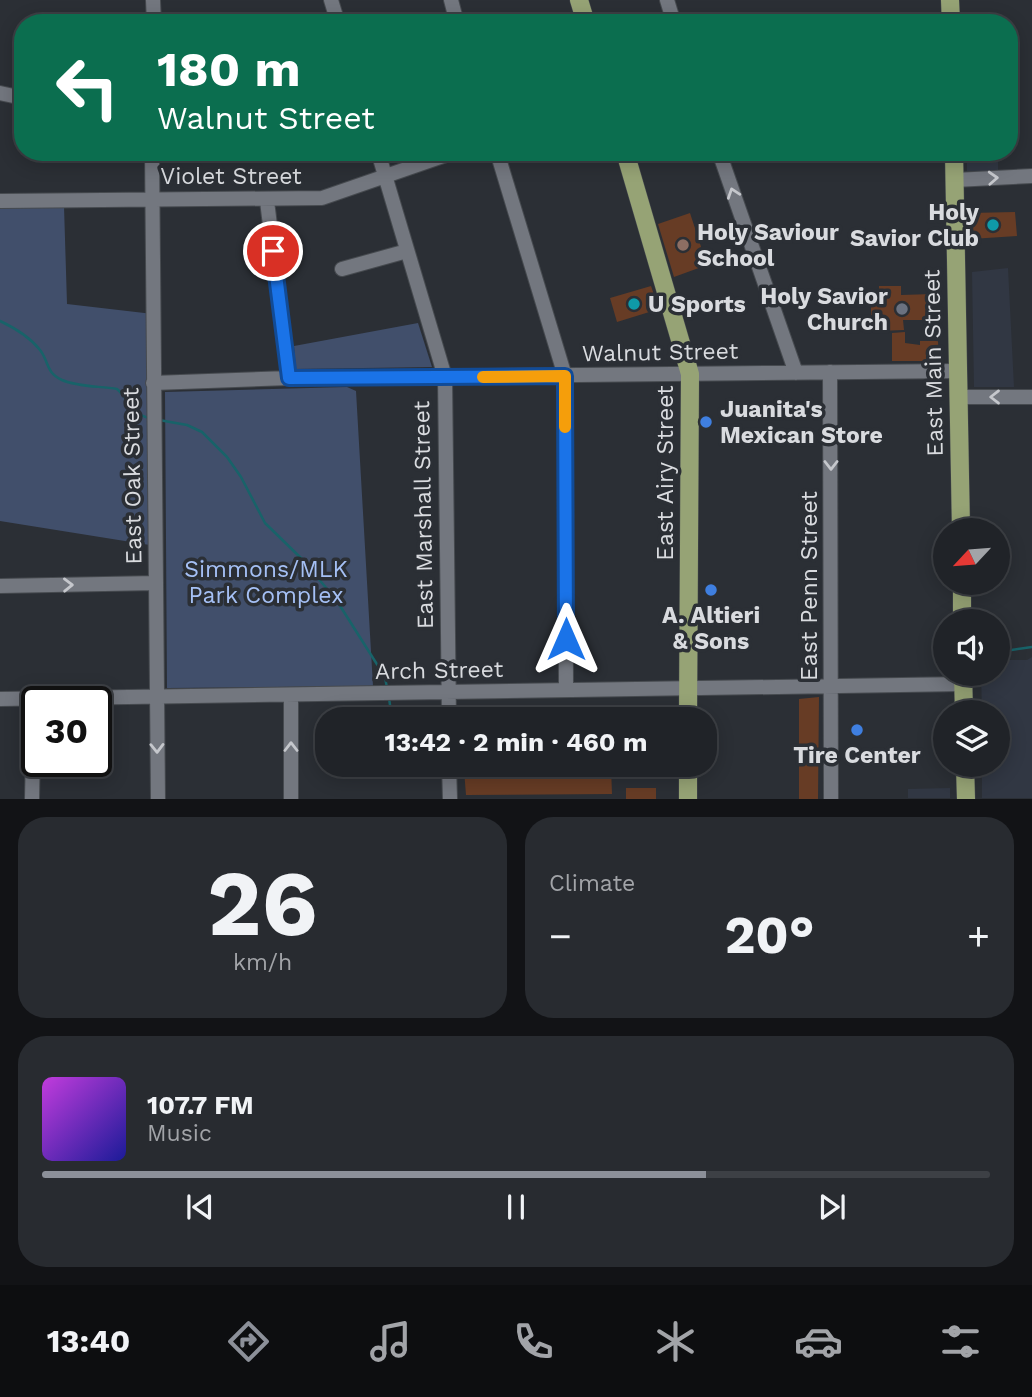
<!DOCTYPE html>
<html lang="en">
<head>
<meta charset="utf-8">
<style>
  body { margin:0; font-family:"Work Sans",sans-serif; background:#282b30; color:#f1f3f6; height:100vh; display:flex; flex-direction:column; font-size:26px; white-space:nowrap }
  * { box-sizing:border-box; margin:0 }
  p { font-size:23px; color:#a2a4a8 }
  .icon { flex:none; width:38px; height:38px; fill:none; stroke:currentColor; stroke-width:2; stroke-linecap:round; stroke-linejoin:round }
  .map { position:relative; height:799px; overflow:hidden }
  .panel { display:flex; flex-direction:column; gap:18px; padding:18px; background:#121316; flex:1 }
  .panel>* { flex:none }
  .top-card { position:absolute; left:14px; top:14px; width:1004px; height:147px; border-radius:28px; box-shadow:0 4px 18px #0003,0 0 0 2px #3d4045; background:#0b6e4f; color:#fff; overflow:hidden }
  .needle { width:46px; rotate:244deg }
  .fabs { position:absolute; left:933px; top:518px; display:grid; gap:14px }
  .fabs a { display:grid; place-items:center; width:77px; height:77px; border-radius:50%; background:#202328; box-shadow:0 4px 18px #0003,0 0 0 2px #3d4045; font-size:35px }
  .speed { position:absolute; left:21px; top:686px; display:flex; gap:14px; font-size:35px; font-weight:700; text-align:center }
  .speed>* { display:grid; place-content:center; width:91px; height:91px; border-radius:50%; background:#202328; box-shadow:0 4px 18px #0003,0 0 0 2px #3d4045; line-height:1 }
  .speed .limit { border:4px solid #111; border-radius:10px; background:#fff; color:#111 }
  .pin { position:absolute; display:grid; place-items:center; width:60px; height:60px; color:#fff; margin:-30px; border:4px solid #fff; border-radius:50%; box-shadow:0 2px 7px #0007 }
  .me { position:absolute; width:77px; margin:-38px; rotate:0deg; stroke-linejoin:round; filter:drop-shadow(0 0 5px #0008) }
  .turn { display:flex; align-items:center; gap:24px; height:147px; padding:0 28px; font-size:32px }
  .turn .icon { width:91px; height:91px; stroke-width:2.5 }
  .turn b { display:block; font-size:49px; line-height:60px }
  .big { font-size:52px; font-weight:700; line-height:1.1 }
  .panel .tile { flex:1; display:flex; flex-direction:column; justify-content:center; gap:10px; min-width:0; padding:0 24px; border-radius:28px; background:#282b30 }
  .panel .dial { align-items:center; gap:0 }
  .dial b { font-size:91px; line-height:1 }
  .song { display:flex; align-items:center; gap:21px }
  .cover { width:84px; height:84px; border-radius:10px; background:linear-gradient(135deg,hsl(290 70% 55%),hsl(240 70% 35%)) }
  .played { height:7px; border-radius:4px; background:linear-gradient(90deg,#8c9099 70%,#3d4045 70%) }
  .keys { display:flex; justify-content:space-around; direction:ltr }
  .heat { display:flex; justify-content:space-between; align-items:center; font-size:38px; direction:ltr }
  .panel .tiles { flex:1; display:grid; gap:18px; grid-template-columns:1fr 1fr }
  .tile:last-child { grid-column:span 2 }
  .trip { position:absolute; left:315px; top:707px; width:402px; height:70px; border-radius:28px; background:#202328; box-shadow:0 4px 18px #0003,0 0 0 2px #3d4045; font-weight:700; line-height:70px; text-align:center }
  .dock { display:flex; height:112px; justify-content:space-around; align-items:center; background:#0d0e10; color:#a2a4a8 }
  .dock .icon { width:49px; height:49px }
  .dock .current { color:#8c9099 }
  .dock b { font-size:32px; color:#f1f3f6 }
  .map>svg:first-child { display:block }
  .built { fill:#313743 }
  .green { fill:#414f6b }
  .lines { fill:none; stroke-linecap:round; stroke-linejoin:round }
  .stream { stroke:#186369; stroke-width:2.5 }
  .building { fill:#673c25 }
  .minor-casing { stroke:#464a4f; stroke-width:16 }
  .major-casing { stroke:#464a4f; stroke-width:19 }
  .minor { stroke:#73777f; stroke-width:14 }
  .major { stroke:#96a375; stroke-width:18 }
  .oneway { stroke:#c5c7cc }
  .route-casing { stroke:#114b97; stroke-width:18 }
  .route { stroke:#1a73e8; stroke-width:12 }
  .slow { stroke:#f59e0b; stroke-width:12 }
  .culture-dot { fill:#0f9aa8; stroke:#2b2f35; stroke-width:2.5 }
  .education-dot { fill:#8d6e63; stroke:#2b2f35; stroke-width:2.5 }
  .worship-dot { fill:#6b7280; stroke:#2b2f35; stroke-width:2.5 }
  .shop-dot { fill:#3f7fe0; stroke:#2b2f35; stroke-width:2.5 }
  .labels { text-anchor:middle; stroke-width:7; stroke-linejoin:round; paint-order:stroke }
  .street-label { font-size:23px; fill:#d9dbdf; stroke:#2b2f35 }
  .poi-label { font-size:23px; font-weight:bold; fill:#d9dbdf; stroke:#2b2f35; text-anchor:start }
  .park-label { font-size:23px; fill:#a5c0f5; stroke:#2b2f35 }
</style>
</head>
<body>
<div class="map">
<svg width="1032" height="799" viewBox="0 0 1032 799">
  <rect width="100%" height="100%" fill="#2b2f35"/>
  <path class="built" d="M967,152H998V171H967Z
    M1008,268L1014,387H974L972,272Z
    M1032,657V798H982V765H998V712H982L981,674H998V660H1027Z
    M950,788V798H908V789Z"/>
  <path class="green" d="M0,199L64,206L67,304L153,314L156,546L0,521Z
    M418,323L432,367L296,369L294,346Z
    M347,387L356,391L373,686L167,688L165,392Z"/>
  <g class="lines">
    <path class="stream" d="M0,321C15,328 29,336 40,350C49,361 45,372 62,380C78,387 99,386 117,389C130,400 131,414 149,418
      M159,420L187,425L202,432L227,457L241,477L265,523L303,560L337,601L385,677L387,688
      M998,652L1032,647
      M389,698L392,719
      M405,765L411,771L430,769"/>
  </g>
  <path class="building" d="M799,152H829V157L813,154V157L799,155Z
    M1015,212L1017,236L971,239L970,213Z
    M690,213L707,265L674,277L658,224Z
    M651,286L659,309L617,322L610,298Z
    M879,286H901V295L933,294V320H903L904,330L878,331V320H871V297H879Z
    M905,332V343L920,345V341H938L939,361H892V333Z
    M819,697L818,799H799V699Z
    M611,767L612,794L466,795L464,770Z
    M626,788H656V799H626Z"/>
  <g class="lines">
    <defs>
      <path id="minor" d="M153,0L154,23
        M331,0L338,23
        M451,0L457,23
        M667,0L674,23
        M0,93L23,98
        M152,152L158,799
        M378,152L445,377L449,719
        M497,152L565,376L566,690
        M719,152L796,373
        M955,180L1032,176
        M0,201L322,198L455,152
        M267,201L289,378
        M342,269L407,251
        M830,372L831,799
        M153,383L289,378L957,371
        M958,397H1032
        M0,586L156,583
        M0,699L963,684
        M449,765L450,799
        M32,799L34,700
        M291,799V695"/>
      <path id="major" d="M579,0L586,23
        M950,0L951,23
        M625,152L690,374L688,719
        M954,152L961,530
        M962,583V621
        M963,674L964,712
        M688,765V799
        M965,765L966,799"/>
    </defs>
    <use href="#minor" class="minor-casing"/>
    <use href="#major" class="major-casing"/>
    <use href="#minor" class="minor"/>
    <use href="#major" class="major"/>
  </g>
  <defs><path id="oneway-chevron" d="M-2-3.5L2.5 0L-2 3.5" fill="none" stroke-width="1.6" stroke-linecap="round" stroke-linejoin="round" transform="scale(1.75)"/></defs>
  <g class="oneway">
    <use href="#oneway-chevron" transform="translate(993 178) rotate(-3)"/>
    <use href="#oneway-chevron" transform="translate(733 193) rotate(-109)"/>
    <use href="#oneway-chevron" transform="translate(995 397) rotate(-180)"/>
    <use href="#oneway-chevron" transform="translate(831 465) rotate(90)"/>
    <use href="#oneway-chevron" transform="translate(68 585) rotate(-1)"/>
    <use href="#oneway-chevron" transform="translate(291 747) rotate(-90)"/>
    <use href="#oneway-chevron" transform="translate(157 748) rotate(89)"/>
  </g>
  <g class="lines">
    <defs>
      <path id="route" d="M273,251L289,378L565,376L566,639"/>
    </defs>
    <use href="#route" class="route-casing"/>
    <use href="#route" class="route"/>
    <path class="slow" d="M483,377L565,376V427"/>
  </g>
  <g class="culture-dot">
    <circle cx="993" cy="225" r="7"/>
    <circle cx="634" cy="304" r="7"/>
  </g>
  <circle class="education-dot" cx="683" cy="245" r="7"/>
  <circle class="worship-dot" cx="902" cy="309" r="7"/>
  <g class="shop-dot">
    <circle cx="706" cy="422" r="7"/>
    <circle cx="711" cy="590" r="7"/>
    <circle cx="857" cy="730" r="7"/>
  </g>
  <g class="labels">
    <g class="street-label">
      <text x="231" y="184">Violet Street</text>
      <text transform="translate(660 352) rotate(-1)" y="8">Walnut Street</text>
      <text transform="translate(933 363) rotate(-91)" y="8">East Main Street</text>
      <text transform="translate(665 473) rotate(-90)" y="8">East Airy Street</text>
      <text transform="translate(132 476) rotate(-91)" y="8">East Oak Street</text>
      <text transform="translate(423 515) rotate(-91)" y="8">East Marshall Street</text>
      <text transform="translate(809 586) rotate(-90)" y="8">East Penn Street</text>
      <text transform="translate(439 670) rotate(-1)" y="8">Arch Street</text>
    </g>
    <g class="poi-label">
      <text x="979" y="220" text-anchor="end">Holy<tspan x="979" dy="26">Savior Club</tspan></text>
      <text x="697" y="240">Holy Saviour<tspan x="697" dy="26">School</tspan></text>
      <text x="888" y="304" text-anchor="end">Holy Savior<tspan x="888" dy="26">Church</tspan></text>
      <text x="648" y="312">U Sports</text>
      <text x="720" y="417">Juanita's<tspan x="720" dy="26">Mexican Store</tspan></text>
      <text x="711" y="623" text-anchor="middle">A. Altieri<tspan x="711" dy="26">&amp; Sons</tspan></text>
      <text x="857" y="763" text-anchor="middle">Tire Center</text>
    </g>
    <g class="park-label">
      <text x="266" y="577">Simmons/MLK<tspan x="266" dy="26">Park Complex</tspan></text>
    </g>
  </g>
</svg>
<div class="fabs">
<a><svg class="needle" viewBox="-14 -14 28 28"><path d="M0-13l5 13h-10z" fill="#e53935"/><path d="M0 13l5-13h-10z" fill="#a2a4a8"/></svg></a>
<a><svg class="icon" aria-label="sound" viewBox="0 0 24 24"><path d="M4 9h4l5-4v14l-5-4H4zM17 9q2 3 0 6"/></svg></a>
<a><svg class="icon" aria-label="layers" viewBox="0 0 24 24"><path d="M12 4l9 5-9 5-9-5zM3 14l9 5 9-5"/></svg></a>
</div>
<div class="speed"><div class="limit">30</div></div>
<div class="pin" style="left:273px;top:251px;background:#d93025"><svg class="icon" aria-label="arrive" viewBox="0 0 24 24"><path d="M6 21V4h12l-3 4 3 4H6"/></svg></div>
<svg class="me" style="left:566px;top:639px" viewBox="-20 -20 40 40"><path d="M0-17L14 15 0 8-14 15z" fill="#1a73e8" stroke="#fff" stroke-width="4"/></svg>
<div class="trip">13:42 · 2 min · 460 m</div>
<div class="top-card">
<div class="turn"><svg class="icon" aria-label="left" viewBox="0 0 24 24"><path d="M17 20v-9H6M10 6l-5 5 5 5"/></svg><div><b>180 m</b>Walnut Street</div></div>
</div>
</div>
<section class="panel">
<div class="tiles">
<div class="tile dial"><b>26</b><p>km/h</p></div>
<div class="tile"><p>Climate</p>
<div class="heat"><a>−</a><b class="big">20°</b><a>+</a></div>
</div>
<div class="tile">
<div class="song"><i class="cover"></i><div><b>107.7 FM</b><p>Music</p></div></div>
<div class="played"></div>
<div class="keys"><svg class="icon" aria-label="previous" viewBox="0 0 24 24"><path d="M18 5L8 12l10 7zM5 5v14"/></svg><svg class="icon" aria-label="pause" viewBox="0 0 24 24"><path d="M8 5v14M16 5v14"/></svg><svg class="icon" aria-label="next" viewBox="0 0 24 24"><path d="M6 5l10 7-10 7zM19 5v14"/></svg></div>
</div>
</div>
</section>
<nav class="dock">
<b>13:40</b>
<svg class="icon current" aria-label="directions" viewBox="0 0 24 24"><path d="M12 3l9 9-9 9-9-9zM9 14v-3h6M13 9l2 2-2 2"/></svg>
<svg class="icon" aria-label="music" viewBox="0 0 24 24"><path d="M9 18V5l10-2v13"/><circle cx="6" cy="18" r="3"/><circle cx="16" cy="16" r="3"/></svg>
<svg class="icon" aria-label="phone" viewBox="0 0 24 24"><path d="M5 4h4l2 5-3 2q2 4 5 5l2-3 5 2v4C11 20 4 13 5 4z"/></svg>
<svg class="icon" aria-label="climate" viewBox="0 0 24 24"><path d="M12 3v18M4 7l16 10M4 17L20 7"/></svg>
<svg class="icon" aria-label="car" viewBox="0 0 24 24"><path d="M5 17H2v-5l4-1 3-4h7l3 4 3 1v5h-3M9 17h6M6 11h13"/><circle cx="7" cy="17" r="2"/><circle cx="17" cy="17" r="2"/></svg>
<svg class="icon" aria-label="filters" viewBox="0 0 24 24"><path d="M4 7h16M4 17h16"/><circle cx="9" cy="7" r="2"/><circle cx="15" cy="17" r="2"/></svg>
</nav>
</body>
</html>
